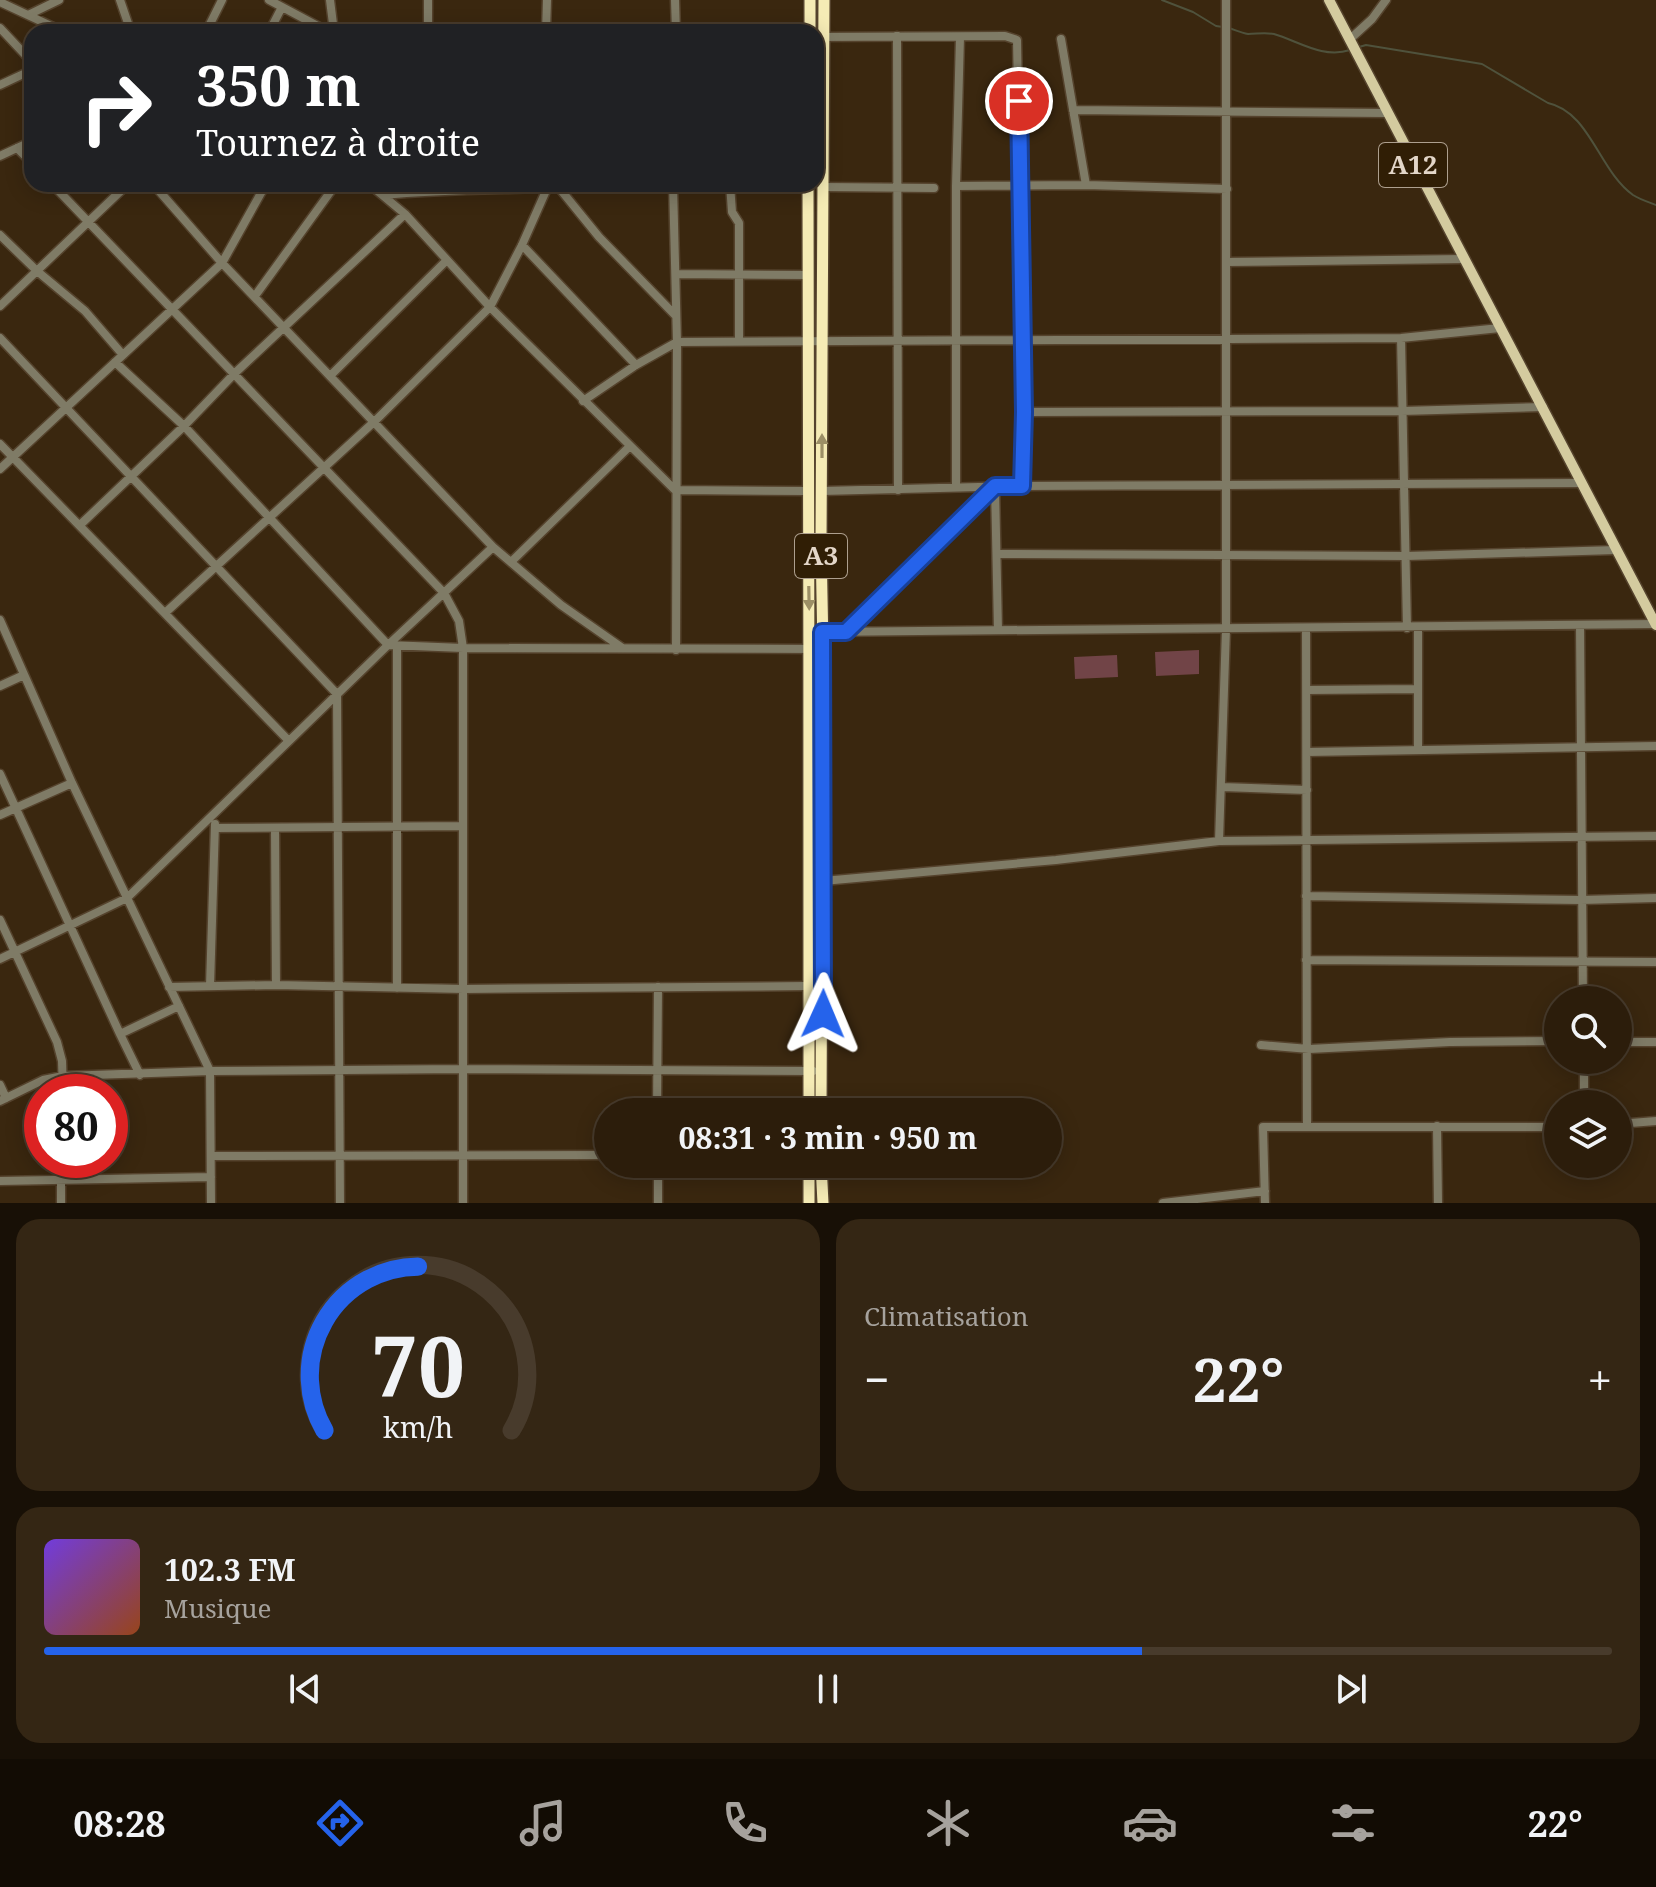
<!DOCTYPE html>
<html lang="fr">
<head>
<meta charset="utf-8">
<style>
  body { margin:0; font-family:"Noto Serif",serif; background:#342614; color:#f1f3f6; height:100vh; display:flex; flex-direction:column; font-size:30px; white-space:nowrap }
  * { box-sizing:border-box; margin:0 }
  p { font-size:26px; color:#a6a29d }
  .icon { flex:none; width:44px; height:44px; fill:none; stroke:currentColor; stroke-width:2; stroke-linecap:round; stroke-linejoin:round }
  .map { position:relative; height:1203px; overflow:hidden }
  .drawer { display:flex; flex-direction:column; gap:16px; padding:16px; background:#181006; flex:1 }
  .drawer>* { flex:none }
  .hud { position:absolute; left:24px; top:24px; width:800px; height:168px; border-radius:24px; box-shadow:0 4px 20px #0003,0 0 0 2px #483b2c; background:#202124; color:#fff; overflow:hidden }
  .tools { position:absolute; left:1544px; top:986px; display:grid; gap:16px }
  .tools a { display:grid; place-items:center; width:88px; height:88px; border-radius:50%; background:#2c1d0b; box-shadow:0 4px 20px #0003,0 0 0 2px #483b2c; font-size:40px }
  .speed { position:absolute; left:24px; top:1074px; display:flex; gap:16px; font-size:40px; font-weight:700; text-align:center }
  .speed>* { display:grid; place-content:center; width:104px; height:104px; border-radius:50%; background:#2c1d0b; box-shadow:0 4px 20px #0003,0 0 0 2px #483b2c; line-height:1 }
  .speed .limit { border:12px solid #d22; background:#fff; color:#111 }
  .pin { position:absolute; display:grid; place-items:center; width:68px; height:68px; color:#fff; margin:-34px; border:4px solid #fff; border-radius:50%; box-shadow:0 2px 8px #0007 }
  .me { position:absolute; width:88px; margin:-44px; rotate:1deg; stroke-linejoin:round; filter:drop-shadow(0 0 6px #0008) }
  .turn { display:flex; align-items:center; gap:28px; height:168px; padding:0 40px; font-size:36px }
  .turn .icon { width:104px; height:104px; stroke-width:2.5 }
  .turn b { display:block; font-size:56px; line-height:68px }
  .big { font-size:60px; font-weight:700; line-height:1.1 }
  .drawer .widget { flex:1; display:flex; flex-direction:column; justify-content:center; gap:12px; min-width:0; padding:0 28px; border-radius:24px; background:#342614 }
  .drawer .dial { align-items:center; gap:0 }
  .dial svg { height:208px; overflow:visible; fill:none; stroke:#483b2c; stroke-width:7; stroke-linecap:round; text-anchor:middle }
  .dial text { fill:#f1f3f6; stroke:none }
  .song { display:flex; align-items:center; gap:24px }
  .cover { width:96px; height:96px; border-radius:12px; background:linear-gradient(135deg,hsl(260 70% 55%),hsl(20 70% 35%)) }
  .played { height:8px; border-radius:4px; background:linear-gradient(90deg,#2563eb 70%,#483b2c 70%) }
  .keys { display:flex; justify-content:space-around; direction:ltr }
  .heat { display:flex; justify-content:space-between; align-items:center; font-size:44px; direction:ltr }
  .drawer .tiles { flex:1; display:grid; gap:16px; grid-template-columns:1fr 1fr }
  .widget:last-child { grid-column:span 2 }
  .trip { position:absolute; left:594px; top:1098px; width:468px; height:80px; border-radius:40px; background:#2c1d0b; box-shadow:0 4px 20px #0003,0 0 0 2px #483b2c; font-weight:700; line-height:80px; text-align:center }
  .menu { display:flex; height:128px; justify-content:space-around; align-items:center; background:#120c04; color:#a6a29d }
  .menu .icon { width:56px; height:56px }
  .menu .active { color:#2563eb }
  .menu b { font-size:36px; color:#f1f3f6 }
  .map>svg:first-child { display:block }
  .green { fill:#714447 }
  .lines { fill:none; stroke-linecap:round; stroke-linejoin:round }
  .stream { stroke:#4f523c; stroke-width:2 }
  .minor-casing { stroke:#55432d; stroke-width:11 }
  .major-casing { stroke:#55432d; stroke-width:13 }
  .highway-casing { stroke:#55432d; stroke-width:14 }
  .minor { stroke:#7f7b66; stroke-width:8 }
  .major { stroke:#d4cb9f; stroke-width:10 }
  .highway { stroke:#f5ebb5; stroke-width:11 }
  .oneway { fill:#9c8f66 }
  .route-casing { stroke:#184099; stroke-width:20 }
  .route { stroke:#2563eb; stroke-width:14 }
  .labels { text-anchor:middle; stroke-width:8; stroke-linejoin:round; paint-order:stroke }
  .shield { fill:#301e05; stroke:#ad9f8e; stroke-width:2 }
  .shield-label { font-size:26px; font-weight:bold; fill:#e3d6c8 }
</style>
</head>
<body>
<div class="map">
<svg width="1656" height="1203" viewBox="0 0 1656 1203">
  <rect width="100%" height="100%" fill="#3a270f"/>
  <path class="green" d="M1199,650V674L1156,676L1155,652Z
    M1117,655L1118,677L1075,679L1074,657Z"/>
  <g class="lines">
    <path class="stream" d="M1162,0L1193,12L1216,26L1223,27
      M1229,28C1235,30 1242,33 1248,34C1257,34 1264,32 1274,34C1298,41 1323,59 1350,50
      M1359,47L1366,45L1482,64L1548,103C1590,112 1599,171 1633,195C1639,199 1648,202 1656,205"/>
    <defs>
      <path id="minor" d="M120,0L131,32
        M269,0L329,32
        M330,0L334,32
        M675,0L676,32
        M0,2L64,32
        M28,15L59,0
        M0,28L32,62
        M206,32L222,0
        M269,32L282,7
        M428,32V0
        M546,32L547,0
        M897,36L898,490
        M816,37L1005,36L1017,40L1024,412L1022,486
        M1061,39L1086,185
        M1349,40L1372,19L1386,0
        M0,85L32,70
        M1073,110L1386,113
        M17,148L32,163
        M0,156L32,141
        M52,184L444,593L459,621L463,648V1203
        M153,184L222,263L493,547L561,605L621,647
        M369,184L405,214L490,307L675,490L807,491
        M673,184L677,342L676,650
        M730,184L732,212L739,223V341
        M956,186L1086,185L1227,189
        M823,187L934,188
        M560,189L599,237L675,315
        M384,195C461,187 538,191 614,184
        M0,235L37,271L85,311L123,355
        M522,245L636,365
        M1227,262L1463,259
        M676,274L809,275
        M255,296L336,184
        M0,306L128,184
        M0,338L337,694L340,1203
        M1401,338L1407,628
        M115,362L184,426L388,645L463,648L823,649
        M331,375L447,260
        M583,401L636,365L677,342L1401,338L1500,328
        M1024,412L1402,411L1543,407
        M0,444L289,741
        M0,469L222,263L266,184
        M995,486L998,630
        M956,487V186L960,37
        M822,491L1022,486L1581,483
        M80,525L184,426L235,373L405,214
        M997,554L1406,556L1616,550
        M511,562L630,446
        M165,613L375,421L490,307L522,245L549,184
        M0,620L72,783L210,1071L211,1203
        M1580,625L1583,1000
        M1306,629L1307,1126
        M822,632L1656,624
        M846,632L995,486
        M0,686L24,675
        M1307,690L1418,689
        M1418,750V628
        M1307,752L1656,746
        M0,774L120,1034
        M1222,787L1307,790
        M0,815L72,783
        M215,828L463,826
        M275,828L276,985
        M1219,841L1226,629V0
        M823,881L1056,860L1219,841L1656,836
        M1306,896L1581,900L1656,898
        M0,920L57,1042L62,1061L63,1092
        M0,959L127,898L388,645L493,547
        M1306,960L1656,962
        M210,986L215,824
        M169,987L276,985L464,989L807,986
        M397,988V646
        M1618,1042H1656
        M1261,1045L1309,1049L1450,1042L1558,1041
        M140,1075L120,1034L179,1006
        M0,1085L6,1098
        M0,1101L43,1080L63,1076L210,1071L463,1069L813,1071
        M1584,1104V1060
        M657,1112L658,987
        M1618,1124L1656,1121
        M1437,1126L1438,1203
        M211,1156L608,1155
        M658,1164V1203
        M0,1181L211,1177
        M61,1203V1160
        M1163,1203L1265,1191
        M1265,1203L1263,1127H1558"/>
      <path id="major" d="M1329,0L1656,625"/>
      <path id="highway" d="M810,32V0
        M808,184C811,493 807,803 809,1112
        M821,1112L823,649L821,543L824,0
        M809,1164V1203
        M821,1164L823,1203"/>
    </defs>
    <use href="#minor" class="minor-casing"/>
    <use href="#major" class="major-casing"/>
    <use href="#highway" class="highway-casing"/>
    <use href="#minor" class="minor"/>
    <use href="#major" class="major"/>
    <use href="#highway" class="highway"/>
  </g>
  <defs><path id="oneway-solid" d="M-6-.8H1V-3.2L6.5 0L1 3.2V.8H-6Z" transform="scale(2)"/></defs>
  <g class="oneway">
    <use href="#oneway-solid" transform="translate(822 446) rotate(-90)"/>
    <use href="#oneway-solid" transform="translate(809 598) rotate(89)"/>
  </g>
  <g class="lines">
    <defs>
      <path id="route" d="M823,1014L822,632H846L995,486H1022L1024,412L1019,101"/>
    </defs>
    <use href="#route" class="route-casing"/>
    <use href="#route" class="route"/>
  </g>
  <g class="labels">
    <g class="shield">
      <rect x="1379" y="143" width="68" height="44" rx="6"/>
      <rect x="795" y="534" width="52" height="44" rx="6"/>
    </g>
    <g class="shield-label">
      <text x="1413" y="174">A12</text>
      <text x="821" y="565">A3</text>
    </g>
  </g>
</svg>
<div class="tools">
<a><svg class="icon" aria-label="search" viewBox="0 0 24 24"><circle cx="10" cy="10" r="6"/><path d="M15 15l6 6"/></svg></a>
<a><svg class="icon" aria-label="layers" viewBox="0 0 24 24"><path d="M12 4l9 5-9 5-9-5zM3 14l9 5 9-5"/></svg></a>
</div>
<div class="speed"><div class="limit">80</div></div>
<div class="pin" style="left:1019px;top:101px;background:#d93025"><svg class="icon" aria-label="arrive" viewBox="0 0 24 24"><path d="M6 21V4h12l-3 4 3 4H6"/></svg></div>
<svg class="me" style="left:823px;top:1014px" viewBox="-20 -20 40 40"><path d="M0-17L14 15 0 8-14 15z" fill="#2563eb" stroke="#fff" stroke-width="4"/></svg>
<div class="trip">08:31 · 3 min · 950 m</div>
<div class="hud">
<div class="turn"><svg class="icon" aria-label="right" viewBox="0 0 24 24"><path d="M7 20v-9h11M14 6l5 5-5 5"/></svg><div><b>350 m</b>Tournez à droite</div></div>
</div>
</div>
<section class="drawer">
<div class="tiles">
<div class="widget dial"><svg viewBox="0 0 100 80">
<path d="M14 69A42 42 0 1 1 86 69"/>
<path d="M14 69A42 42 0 0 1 50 6" stroke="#2563eb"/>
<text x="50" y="56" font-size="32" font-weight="700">70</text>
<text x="50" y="72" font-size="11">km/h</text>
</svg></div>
<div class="widget"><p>Climatisation</p>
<div class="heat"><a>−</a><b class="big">22°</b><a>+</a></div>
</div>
<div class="widget">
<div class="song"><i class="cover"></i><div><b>102.3 FM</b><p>Musique</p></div></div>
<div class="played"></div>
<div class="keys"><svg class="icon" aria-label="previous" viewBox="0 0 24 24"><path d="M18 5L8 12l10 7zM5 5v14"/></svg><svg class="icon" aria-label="pause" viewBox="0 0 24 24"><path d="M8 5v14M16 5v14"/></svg><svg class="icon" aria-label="next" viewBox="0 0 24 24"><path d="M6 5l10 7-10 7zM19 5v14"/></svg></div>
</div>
</div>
</section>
<nav class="menu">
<b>08:28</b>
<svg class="icon active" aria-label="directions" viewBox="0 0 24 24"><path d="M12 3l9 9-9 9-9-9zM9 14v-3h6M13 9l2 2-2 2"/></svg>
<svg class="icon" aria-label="music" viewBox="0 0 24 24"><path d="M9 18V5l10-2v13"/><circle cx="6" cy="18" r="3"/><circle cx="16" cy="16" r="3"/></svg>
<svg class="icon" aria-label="phone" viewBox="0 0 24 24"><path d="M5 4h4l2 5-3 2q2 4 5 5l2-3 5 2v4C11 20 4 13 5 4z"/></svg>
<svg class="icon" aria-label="climate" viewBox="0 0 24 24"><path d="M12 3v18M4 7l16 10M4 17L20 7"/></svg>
<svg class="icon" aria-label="car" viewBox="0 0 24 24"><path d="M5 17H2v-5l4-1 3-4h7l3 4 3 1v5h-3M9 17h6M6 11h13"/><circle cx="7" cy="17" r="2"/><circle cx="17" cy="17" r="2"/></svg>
<svg class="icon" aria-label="filters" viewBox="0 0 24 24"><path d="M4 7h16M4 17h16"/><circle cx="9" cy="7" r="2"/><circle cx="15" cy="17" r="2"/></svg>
<b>22°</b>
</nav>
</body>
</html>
